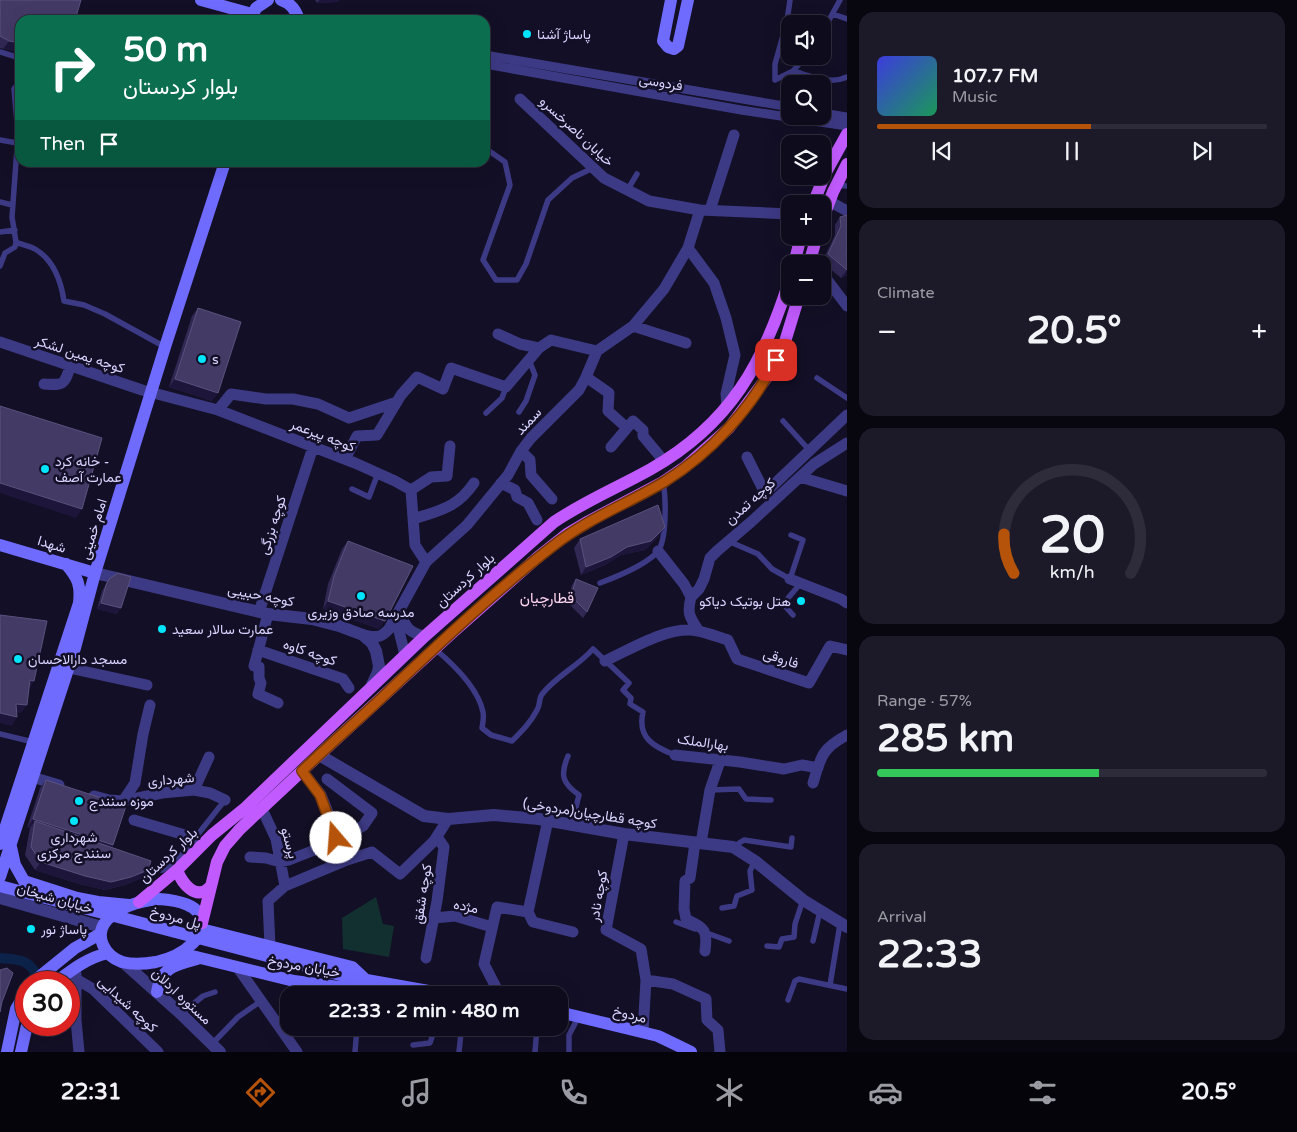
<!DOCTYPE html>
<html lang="en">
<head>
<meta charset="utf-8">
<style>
  body { margin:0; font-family:"Varela Round",Vazirmatn,sans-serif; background:#1c1929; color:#f1f3f6; height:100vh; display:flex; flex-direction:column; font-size:19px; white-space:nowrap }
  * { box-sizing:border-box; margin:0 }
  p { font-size:16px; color:#9b9ba3 }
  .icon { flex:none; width:28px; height:28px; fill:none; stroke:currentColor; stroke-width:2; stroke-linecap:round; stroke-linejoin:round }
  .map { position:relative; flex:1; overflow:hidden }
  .side { display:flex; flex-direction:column; gap:12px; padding:12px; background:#08060f; width:450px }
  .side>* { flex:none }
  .hud { position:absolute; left:15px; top:15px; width:475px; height:152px; border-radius:15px; box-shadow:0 5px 20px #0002,0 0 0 1px #2e2b3b; background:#0b6e4f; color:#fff; overflow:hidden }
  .controls { position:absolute; left:781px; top:15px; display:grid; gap:10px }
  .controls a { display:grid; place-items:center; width:50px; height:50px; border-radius:10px; background:#0e0b1c; box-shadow:0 5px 20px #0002,0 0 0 1px #2e2b3b; font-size:25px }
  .speed { position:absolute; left:15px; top:971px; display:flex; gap:10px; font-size:25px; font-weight:700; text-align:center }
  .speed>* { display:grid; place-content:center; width:65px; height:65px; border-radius:50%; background:#0e0b1c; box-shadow:0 5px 20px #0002,0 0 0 1px #2e2b3b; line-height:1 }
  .speed .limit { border:8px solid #d22; background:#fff; color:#111 }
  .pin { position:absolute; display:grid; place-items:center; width:42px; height:42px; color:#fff; margin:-21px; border-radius:10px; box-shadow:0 2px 8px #0006 }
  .me { position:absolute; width:55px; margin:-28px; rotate:342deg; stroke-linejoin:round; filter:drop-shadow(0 0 4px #0008) }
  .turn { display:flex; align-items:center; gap:18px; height:105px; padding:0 25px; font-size:22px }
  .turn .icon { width:65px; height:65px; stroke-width:2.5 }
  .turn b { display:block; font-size:35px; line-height:42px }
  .then { display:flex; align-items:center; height:48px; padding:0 25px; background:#0003; gap:10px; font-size:19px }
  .big { font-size:38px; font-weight:800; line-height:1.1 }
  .side .tile { flex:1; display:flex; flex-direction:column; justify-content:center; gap:8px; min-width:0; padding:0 18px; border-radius:15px; background:#1c1929 }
  .side .dial { align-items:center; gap:0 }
  .dial svg { height:130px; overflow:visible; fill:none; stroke:#2e2b3b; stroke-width:7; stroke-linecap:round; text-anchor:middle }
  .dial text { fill:#f1f3f6; stroke:none }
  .song { display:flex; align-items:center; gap:15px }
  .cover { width:60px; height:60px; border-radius:8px; background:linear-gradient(135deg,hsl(240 70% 55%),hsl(150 70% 35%)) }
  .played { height:5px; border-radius:2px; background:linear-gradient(90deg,#b45309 55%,#2e2b3b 55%) }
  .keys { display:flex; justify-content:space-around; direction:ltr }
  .heat { display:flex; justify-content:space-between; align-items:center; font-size:28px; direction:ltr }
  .charge { height:8px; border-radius:4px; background:linear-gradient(90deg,#34c759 57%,#2e2b3b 0) }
  .trip { position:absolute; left:280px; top:986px; width:288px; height:50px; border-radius:15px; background:#0e0b1c; box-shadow:0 5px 20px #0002,0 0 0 1px #2e2b3b; font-weight:800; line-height:50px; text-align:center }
  .dock { display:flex; height:80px; justify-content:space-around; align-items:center; background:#06040b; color:#9b9ba3 }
  .dock .icon { width:35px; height:35px }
  .dock .selected { color:#b45309 }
  .dock b { font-size:22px; color:#f1f3f6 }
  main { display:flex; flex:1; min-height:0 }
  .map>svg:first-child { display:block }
  .green { fill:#12302f }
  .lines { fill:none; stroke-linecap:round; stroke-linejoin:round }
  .canal { stroke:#0c2248; stroke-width:10 }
  .service { stroke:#3d3a85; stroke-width:5.5 }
  .pedestrian { stroke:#3d3a85; stroke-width:9 }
  .minor { stroke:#3d3a85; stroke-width:11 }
  .tertiary { stroke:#3d3a85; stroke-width:12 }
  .secondary { stroke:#6f6bff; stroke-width:12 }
  .primary { stroke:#c25bff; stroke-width:12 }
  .secondary-bridge { stroke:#6f6bff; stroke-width:12 }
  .wall { fill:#312854 }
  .shaded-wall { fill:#1d163a }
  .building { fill:#433a66; stroke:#5a527e }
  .route-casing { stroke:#753606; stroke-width:12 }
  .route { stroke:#b45309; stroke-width:9 }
  .poi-dot { fill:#00e5ff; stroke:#130f26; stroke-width:2 }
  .labels { text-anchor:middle; stroke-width:5; stroke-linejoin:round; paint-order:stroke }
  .poi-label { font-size:14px; fill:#d9d4ff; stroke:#130f26; text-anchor:start }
  .street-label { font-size:14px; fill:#d9d4ff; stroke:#130f26 }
  .neighbourhood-label { font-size:15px; fill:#ffd6f0; stroke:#130f26 }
</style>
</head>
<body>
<main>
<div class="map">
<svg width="847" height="1052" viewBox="0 0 847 1052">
  <rect width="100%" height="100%" fill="#130f26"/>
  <path class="green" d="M376,897L383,924L394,926L389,957L343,949L342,918Z"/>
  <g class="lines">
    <path class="canal" d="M0,958C16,959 28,959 36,974"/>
    <path class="service" d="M790,0L787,21L775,64V80L793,71L806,56
      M833,14L847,19
      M822,33L840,0
      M0,52L20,58
      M793,71C811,76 830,85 847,77
      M0,140L17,143
      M485,148L505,162L510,185L483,260L496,280H517L526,264L548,200L572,178L593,168
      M803,180L814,176
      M836,185L847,186
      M628,189L637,174
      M0,202L12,205
      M0,232L15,230
      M16,242C22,245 30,246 35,249C54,260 61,281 64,301L84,305L105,314L165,347
      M16,242L12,217L18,134L14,89L20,81
      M0,266L5,253L15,247L16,242
      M817,378L847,398
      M519,412L526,401L535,375L529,360
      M486,413L502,398L506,387
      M783,421L810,451
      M352,489L369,497L378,473
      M728,541L758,554L772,569L790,579L803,540L791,535
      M600,583C616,577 647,565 658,551C667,539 666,497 663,482
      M793,615L783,604L800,584
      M435,649C453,664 478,688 483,712C484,717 483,723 482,728L491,735L512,741C522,731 531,722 537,710C541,704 538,698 543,693C558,675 578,666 593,649L629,683L623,690L631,698L630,704L643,712C637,738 654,747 675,755
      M0,734L33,742
      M568,756C560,775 562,783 579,795L572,823
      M710,790L739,789L746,799L771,800
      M733,847L744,840L791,847L792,838
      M151,871L163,870L176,862L225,800
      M722,908L734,906L737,896L752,890L750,871L755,861
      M676,922L695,929
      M704,932L729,941
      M813,941L820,911
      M767,946L779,947L782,939L794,937L795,924L803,900
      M830,985L840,924
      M360,995L361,984
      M788,1000L795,981L799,979L847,989
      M181,1014L203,996L215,992
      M212,1044L238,1017L261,1001
      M413,1045L430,1043L435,1028
      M355,1052L357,1028
      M459,1052L461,1033
      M535,1052L537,1028
      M569,1052V1035L579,1016"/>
    <path class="pedestrian" d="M485,55L790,107
      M485,64L741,110L847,126
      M822,113L847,117"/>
    <path class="minor" d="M520,99L604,178L649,201L700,210L790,214
      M829,201L847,211
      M710,210L734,135
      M688,248L714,283L726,318L735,355L726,394L727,407
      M822,273L847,306
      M633,326L686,343
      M498,334L520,344L539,348L551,340L597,351
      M0,342L142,390L218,410L355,463L395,481L411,490L415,545L426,562
      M586,377L609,393L608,411L627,428L633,421L643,430V436L664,461
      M44,384C63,385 64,386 70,367
      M218,410L231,394L266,399H293L318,404L349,418L397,402
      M611,447L627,428
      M521,451L530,460L531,475L552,499
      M747,457L765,493L847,415
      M345,459L357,436L377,435L401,395L417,377L443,389L451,368L506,387L539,348
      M800,477L847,491
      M501,483L515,490L517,497L528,503L537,520
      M411,490L431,477L447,476L450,446
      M414,519C440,510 457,508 474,483
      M658,551L684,584L691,597C687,613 689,616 698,630
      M790,579L841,599L847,603
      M691,597L699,589L704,579L710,558L717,551L751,522L814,464L847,443
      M259,612L313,447
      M268,614L254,666L259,667V678L261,683L258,694L278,703
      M398,614L399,631L405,655
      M400,614C407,628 409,633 425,636
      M363,635C376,637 380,639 389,629L426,562L467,525L508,475L521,451L531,438L579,390L586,377L597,351L633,326L664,289L688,248L700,210
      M258,650L343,679L349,688
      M605,661C631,649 669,625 698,631C708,633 718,637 728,640L737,659L809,683L830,646L847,650
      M69,668L147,685
      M675,755L740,762L784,769L802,765L818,768
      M302,771L321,795L347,860
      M32,777L59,785
      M813,783C821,757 821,749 847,735
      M194,790L209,757
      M94,796L109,800L123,801L162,793L194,790L210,793L225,800
      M123,801L135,783L143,734L150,705
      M262,809L276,839L285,886
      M134,820L195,838
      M624,834L606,930L641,949L646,980L643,1032
      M695,843L690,878L685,881L684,909L686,919C704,928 708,929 705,951
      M701,843L710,790L720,761
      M250,857L266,858L280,862L289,860L335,842L363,826L372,813L327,779
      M528,912L548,820
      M528,912L533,922L573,932
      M434,918L455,916L492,927
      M270,947L268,901L285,886L347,860L372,852L400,874L434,841L448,819
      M426,958L437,901L444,847L437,837
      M238,968L297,1052
      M76,974V1020L79,1052
      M76,979L93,989L158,1052
      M646,980L673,984L706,999L707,1020L718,1030L720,1052
      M500,995L484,964L497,907L528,912"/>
    <path class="tertiary" d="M95,573L268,614L312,619L339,626L363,635L372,643L376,651L379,666L378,672L371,687
      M319,755L424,816L448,819L494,815L539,819L624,834L733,847L755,861L803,900L847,927
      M0,898L102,927
      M123,962L181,1014L220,1052"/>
    <path class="secondary" d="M201,0L252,14
      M281,0C291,3 296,10 299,20
      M671,0L663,41L668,47L674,49L678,46L688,0
      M251,20L256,8L268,0
      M0,545L95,573
      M0,844L79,603C81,585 78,578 66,564
      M11,847L15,865L24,881L77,898L98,902L129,905
      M0,877L75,648L95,573L165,347L225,162
      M159,899C174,900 205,904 201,926C200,933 198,939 193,943C183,953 170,959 156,962C145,964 133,965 122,962C105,956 93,936 107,920C120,906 140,901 159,899Z
      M201,929L352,967L368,982
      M180,953L294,981L346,988L368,982
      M344,976L451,995
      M33,982L75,948L100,934
      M56,982C73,969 87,958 108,953
      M157,992C161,967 175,965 197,959
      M559,1012L658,1036L691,1052
      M7,1052L16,1009L26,992
      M21,1052L27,1025"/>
    <path class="primary" d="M813,204L826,172L847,134
      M822,221L833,192L847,164
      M794,264L801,236
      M809,264L817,236
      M177,870C182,883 196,902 210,887
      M139,902L177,870L212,835L244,809L425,636L554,522C585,501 619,487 651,469C730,424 764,363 790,278
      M202,923L217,862L225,846L240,829L319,755L453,632L538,557L567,534L589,521L663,482L685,467L729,428L768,376L784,345L799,296"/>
    <path class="secondary-bridge" d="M0,886L344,976"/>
  </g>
  <path class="wall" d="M0,0L20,52L3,49L0,48Z
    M315,0H339L338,2L317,3Z
    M840,217L847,275L841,278L822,262L835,235V225Z
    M198,308L212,401L169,387L192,316Z
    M659,536L645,550L621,555L605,565L581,575L574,548L580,539Z
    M348,541L379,629L323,609L328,584L342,549Z
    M109,579L117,614L97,609L102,591Z
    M576,579L587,612L583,618L567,602L572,585Z
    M46,780L113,845L112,848L148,870L142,878L125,885L105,890L79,884L35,870L25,855L30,828H27L40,788Z"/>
  <path class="shaded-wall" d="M320,0H339L338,2L317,3Z
    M9,41L20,43V52L3,49Z
    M847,269V275L841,278L847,270Z
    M175,379L218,393L212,401L169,387Z
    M0,483L82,509L76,518L0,493Z
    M665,527L659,536L645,550L621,555L605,565L581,575L586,567Z
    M328,601L385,621L379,629L323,609Z
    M101,603L121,608L117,614L97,609Z
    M30,680L34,681L29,690Z
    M16,704L27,705L21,713L10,712Z
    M0,713L17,717L12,726L0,723Z
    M33,819L113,845L108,854L35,821L30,828H27Z
    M41,862L148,870L142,878L125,885L105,890L79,884L35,870Z"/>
  <path class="building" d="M0,0H81L75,20H20V43L9,41L0,36Z
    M847,215V270L828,254L841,226L840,217Z
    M198,308L241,322L218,393L175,379Z
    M0,406L102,438L82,509L0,483Z
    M658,505L665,527L651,541L627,547L611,557L586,567L580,539Z
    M348,541L413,566L385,621L328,601L334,576Z
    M118,573L131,577L121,608L101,603L106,585L109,579Z
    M576,579L598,588L587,612L571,596Z
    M0,615L47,621L34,681L30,680L27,705L16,704L17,717L0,713Z
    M46,780L126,806L113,845L33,819Z
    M35,821L151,861L148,870L131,877L111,882L85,876L41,862L31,847Z
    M7,968L13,973L2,1002L0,1012V970Z"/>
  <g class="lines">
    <defs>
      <path id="route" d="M336,838L320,795L302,771C331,743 362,717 391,689C443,640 496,590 553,546C587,519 627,504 664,482C711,453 751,409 776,360"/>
    </defs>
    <use href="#route" class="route-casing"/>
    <use href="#route" class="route"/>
  </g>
  <g class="poi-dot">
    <circle cx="527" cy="34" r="5"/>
    <circle cx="202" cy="359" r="5"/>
    <circle cx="45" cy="469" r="5"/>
    <circle cx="361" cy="596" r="5"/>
    <circle cx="801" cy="601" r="5"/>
    <circle cx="162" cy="629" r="5"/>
    <circle cx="18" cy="659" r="5"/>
    <circle cx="79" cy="801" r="5"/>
    <circle cx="74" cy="821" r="5"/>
    <circle cx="31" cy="929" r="5"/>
  </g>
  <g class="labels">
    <g class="poi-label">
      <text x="537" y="39">پاساژ آشنا</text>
      <text x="212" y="364">s</text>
      <text x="55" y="466">خانه کرد -<tspan x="55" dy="16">عمارت آصف</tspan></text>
      <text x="791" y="606" text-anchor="end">هتل بوتیک دیاکو</text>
      <text x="361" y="617" text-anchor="middle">مدرسه صادق وزیری</text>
      <text x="172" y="634">عمارت سالار سعید</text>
      <text x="28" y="664">مسجد دارالاحسان</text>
      <text x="89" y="806">موزه سنندج</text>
      <text x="74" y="842" text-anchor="middle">شهرداری<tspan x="74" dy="16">سنندج مرکزی</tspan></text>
      <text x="41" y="934">پاساژ نور</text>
    </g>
    <g class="street-label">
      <text transform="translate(661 82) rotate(10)" y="5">فردوسی</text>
      <text transform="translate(577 131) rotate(43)" y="5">خیابان ناصرخسرو</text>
      <text transform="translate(80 354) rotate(18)" y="5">کوچه یمین لشکر</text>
      <text transform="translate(528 421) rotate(-47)" y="5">سمند</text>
      <text transform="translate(323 435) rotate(21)" y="5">کوچه پیرعمر</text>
      <text transform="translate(750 501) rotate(-42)" y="5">کوچه تمدن</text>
      <text transform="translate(272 525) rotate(-72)" y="5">کوچه بزرگی</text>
      <text transform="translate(93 529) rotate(-73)" y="5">امام خمینی</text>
      <text transform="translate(52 544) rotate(17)" y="5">شهدا</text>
      <text transform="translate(465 580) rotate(-42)" y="5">بلوار کردستان</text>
      <text transform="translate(261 595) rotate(11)" y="5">کوچه حبیبی</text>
      <text transform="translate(310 652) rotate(19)" y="5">کوچه کاوه</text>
      <text transform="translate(781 658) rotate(18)" y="5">فاروقی</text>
      <text transform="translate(703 742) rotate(8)" y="5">بهارالملک</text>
      <text transform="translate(171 779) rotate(-5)" y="5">شهرداری</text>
      <text transform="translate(590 813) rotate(9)" y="5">کوچه قطارچیان(مردوخی)</text>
      <text transform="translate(290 843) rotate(75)" y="5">پرستو</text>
      <text transform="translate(168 855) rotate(-43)" y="5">بلوار کردستان</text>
      <text transform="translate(422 894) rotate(-81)" y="5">کوچه شفق</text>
      <text transform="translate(598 896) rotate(-80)" y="5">کوچه نادر</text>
      <text transform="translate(55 898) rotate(16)" y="5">خیابان شیخان</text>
      <text transform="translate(466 906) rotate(11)" y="5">مژده</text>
      <text transform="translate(176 917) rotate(15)" y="5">پل مردوخ</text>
      <text transform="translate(304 966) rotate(10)" y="5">خیابان مردوخ</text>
      <text transform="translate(182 996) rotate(43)" y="5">مستوره اردلان</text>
      <text transform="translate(128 1004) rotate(43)" y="5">کوچه شیدایی</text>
      <text transform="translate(630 1014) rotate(14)" y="5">مردوخ</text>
    </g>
    <g class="neighbourhood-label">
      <text x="547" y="603">قطارچیان</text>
    </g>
  </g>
</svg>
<div class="controls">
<a><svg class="icon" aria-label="sound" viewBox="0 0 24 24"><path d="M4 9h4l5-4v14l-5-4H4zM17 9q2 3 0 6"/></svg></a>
<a><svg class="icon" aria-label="search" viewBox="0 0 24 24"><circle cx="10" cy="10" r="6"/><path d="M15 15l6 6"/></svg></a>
<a><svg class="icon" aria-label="layers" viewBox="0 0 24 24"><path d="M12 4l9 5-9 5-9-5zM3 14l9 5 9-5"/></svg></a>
<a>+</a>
<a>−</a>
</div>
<div class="speed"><div class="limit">30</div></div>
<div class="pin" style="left:776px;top:360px;background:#d93025"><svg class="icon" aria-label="arrive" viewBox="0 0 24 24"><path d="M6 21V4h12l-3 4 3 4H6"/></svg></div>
<svg class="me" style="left:336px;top:838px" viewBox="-20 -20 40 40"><circle r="19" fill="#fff"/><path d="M0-13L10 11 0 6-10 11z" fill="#b45309"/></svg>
<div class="trip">22:33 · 2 min · 480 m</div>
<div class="hud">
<div class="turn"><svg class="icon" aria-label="right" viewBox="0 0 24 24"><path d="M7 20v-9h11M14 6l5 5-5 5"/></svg><div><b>50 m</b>بلوار کردستان</div></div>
<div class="then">Then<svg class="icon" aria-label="arrive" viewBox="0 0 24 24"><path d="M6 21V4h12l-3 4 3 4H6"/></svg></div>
</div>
</div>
<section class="side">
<div class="tile">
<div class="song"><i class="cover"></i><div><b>107.7 FM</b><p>Music</p></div></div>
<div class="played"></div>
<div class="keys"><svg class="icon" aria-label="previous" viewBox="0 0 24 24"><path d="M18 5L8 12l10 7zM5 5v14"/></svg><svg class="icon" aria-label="pause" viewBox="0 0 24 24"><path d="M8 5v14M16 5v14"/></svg><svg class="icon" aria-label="next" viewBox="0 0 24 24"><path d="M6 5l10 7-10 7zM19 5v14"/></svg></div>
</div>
<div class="tile"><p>Climate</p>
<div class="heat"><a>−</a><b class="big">20.5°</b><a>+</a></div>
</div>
<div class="tile dial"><svg viewBox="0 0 100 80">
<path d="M14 69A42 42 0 1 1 86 69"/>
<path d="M14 69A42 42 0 0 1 8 45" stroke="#b45309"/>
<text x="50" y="56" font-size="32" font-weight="700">20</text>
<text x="50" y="72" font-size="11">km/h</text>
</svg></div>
<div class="tile"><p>Range · 57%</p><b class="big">285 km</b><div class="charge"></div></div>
<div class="tile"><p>Arrival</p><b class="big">22:33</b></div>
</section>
</main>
<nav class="dock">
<b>22:31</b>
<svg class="icon selected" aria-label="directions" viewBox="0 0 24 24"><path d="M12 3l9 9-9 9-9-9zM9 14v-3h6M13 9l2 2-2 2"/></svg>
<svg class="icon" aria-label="music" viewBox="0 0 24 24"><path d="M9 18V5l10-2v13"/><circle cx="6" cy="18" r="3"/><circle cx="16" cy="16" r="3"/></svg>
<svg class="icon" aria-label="phone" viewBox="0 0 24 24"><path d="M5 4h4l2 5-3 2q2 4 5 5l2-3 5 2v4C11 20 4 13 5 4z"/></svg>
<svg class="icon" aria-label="climate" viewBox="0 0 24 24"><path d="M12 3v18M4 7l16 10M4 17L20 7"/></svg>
<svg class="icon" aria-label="car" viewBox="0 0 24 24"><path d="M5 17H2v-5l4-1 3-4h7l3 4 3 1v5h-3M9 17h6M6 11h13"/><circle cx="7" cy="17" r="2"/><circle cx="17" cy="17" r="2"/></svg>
<svg class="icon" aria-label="filters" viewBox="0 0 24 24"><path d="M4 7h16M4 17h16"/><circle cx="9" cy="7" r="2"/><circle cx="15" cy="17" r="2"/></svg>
<b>20.5°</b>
</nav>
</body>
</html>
